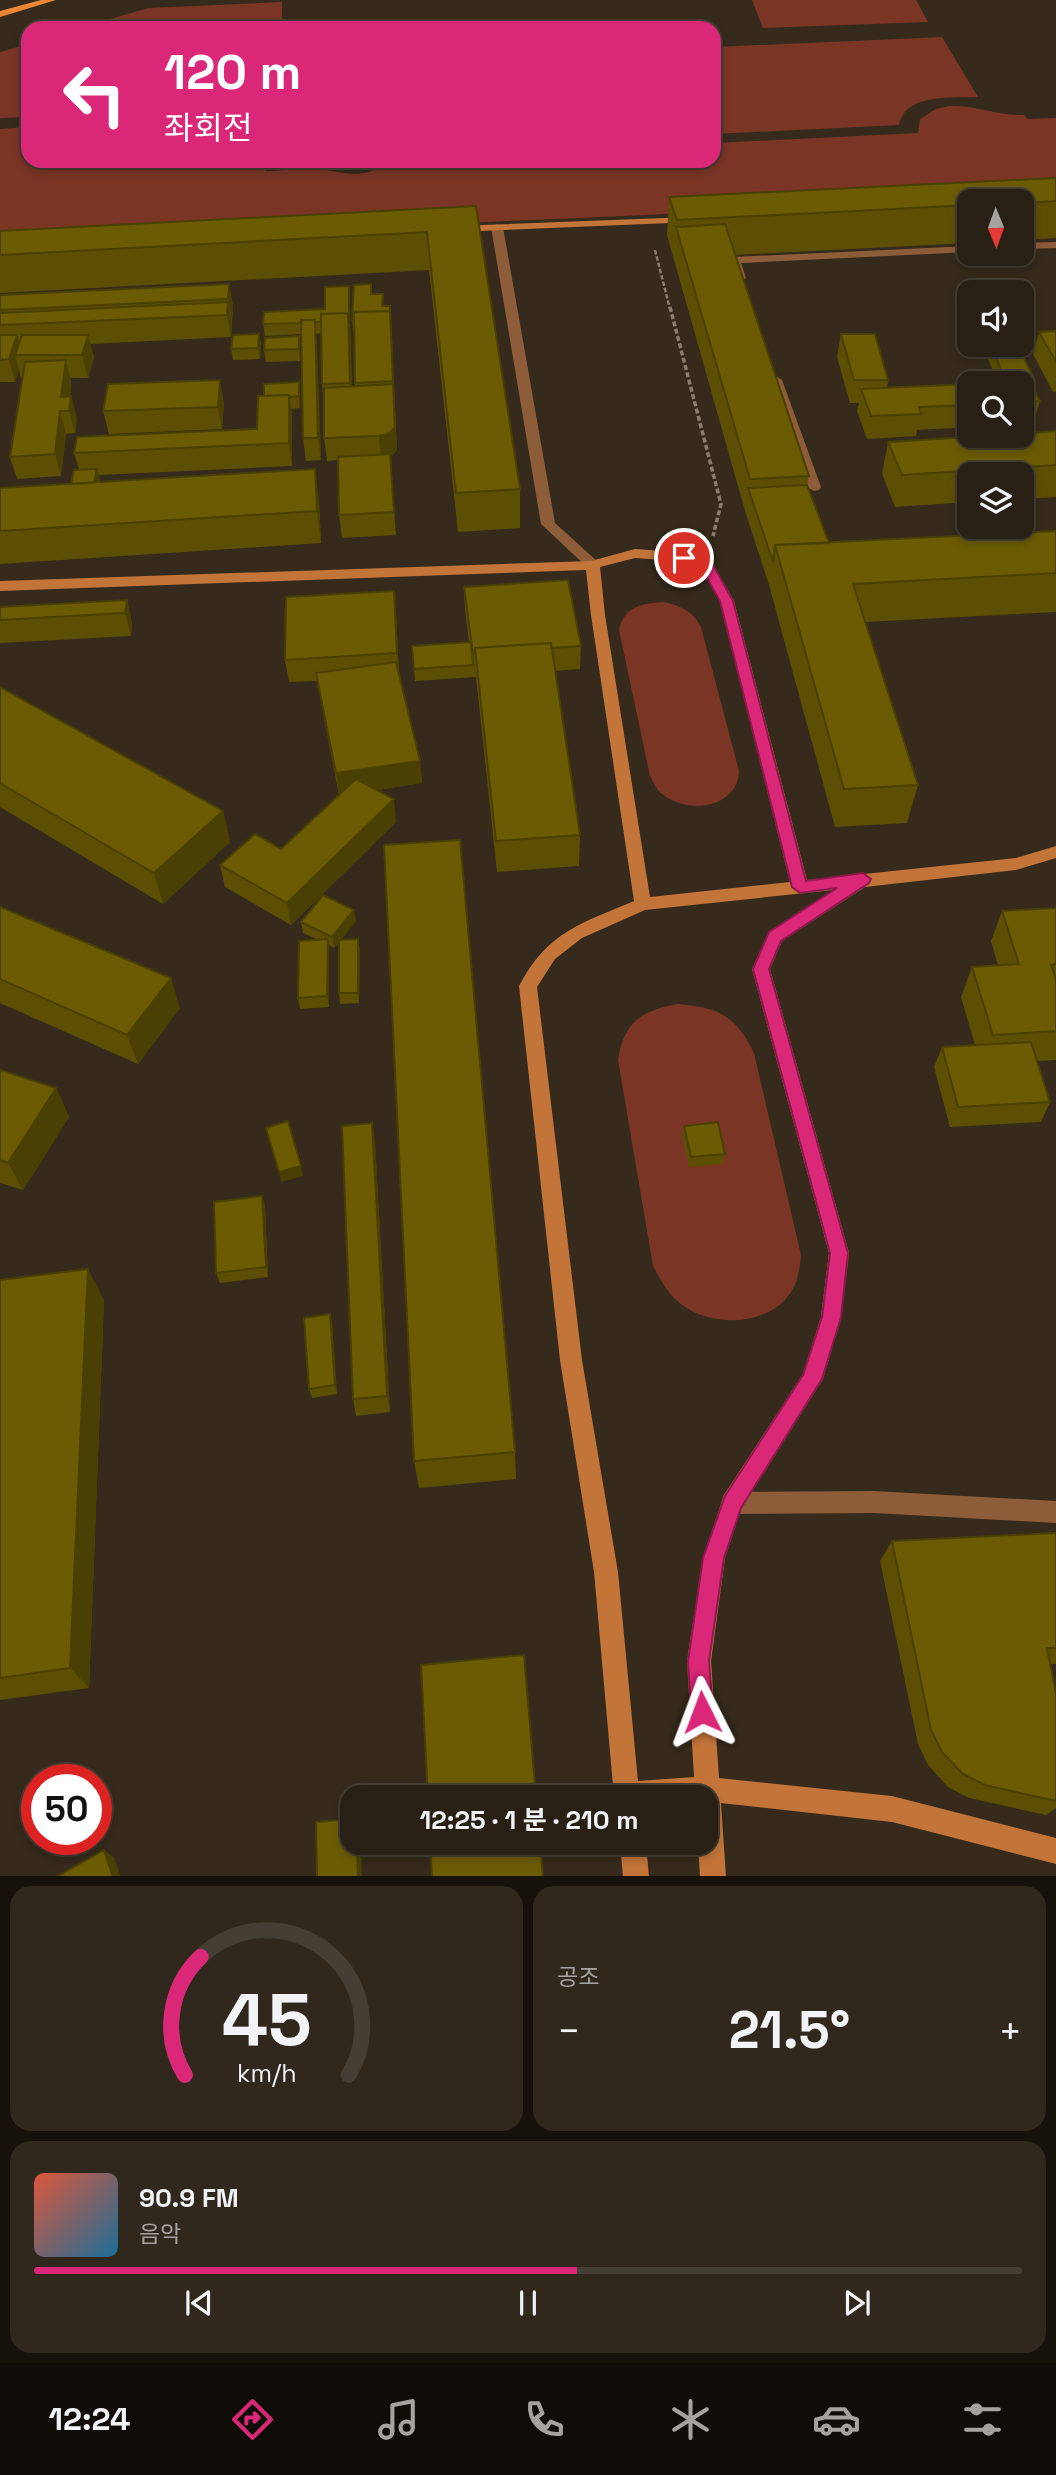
<!DOCTYPE html>
<html lang="ko">
<head>
<meta charset="utf-8">
<style>
  body { margin:0; font-family:"Space Grotesk","Noto Sans KR",sans-serif; background:#30281d; color:#f1f3f6; height:100vh; display:flex; flex-direction:column; font-size:26px; white-space:nowrap }
  * { box-sizing:border-box; margin:0 }
  p { font-size:23px; color:#a5a3a0 }
  .icon { flex:none; width:38px; height:38px; fill:none; stroke:currentColor; stroke-width:2; stroke-linecap:round; stroke-linejoin:round }
  .map { position:relative; height:1876px; overflow:hidden }
  .details { display:flex; flex-direction:column; gap:10px; padding:10px; background:#16120b; flex:1 }
  .details>* { flex:none }
  .guide { position:absolute; left:21px; top:21px; width:700px; height:147px; border-radius:21px; box-shadow:0 4px 10px #0003,0 0 0 2px #443e34; background:#db2777; color:#fff; overflow:hidden }
  .needle { width:46px; rotate:179deg }
  .tools { position:absolute; left:957px; top:189px; display:grid; gap:14px }
  .tools a { display:grid; place-items:center; width:77px; height:77px; border-radius:14px; background:#282014; box-shadow:0 4px 10px #0003,0 0 0 2px #443e34; font-size:35px }
  .speed { position:absolute; left:21px; top:1764px; display:flex; gap:14px; font-size:35px; font-weight:700; text-align:center }
  .speed>* { display:grid; place-content:center; width:91px; height:91px; border-radius:50%; background:#282014; box-shadow:0 4px 10px #0003,0 0 0 2px #443e34; line-height:1 }
  .speed .limit { border:10px solid #d22; background:#fff; color:#111 }
  .pin { position:absolute; display:grid; place-items:center; width:60px; height:60px; color:#fff; margin:-30px; border:4px solid #fff; border-radius:50%; box-shadow:0 2px 7px #0007 }
  .me { position:absolute; width:77px; margin:-38px; rotate:357deg; stroke-linejoin:round; filter:drop-shadow(0 0 5px #0008) }
  .turn { display:flex; align-items:center; gap:24px; height:147px; padding:0 28px; font-size:32px }
  .turn .icon { width:91px; height:91px; stroke-width:2.5 }
  .turn b { display:block; font-size:49px; line-height:60px }
  .big { font-size:52px; font-weight:700; line-height:1.1 }
  .details .tile { flex:1; display:flex; flex-direction:column; justify-content:center; gap:10px; min-width:0; padding:0 24px; border-radius:21px; background:#30281d }
  .details .dial { align-items:center; gap:0 }
  .dial svg { height:182px; overflow:visible; fill:none; stroke:#443e34; stroke-width:7; stroke-linecap:round; text-anchor:middle }
  .dial text { fill:#f1f3f6; stroke:none }
  .song { display:flex; align-items:center; gap:21px }
  .cover { width:84px; height:84px; border-radius:10px; background:linear-gradient(135deg,hsl(10 70% 55%),hsl(200 70% 35%)) }
  .played { height:7px; border-radius:4px; background:linear-gradient(90deg,#db2777 55%,#443e34 55%) }
  .keys { display:flex; justify-content:space-around; direction:ltr }
  .heat { display:flex; justify-content:space-between; align-items:center; font-size:38px; direction:ltr }
  .details .tiles { flex:1; display:grid; gap:10px; grid-template-columns:1fr 1fr }
  .tile:last-child { grid-column:span 2 }
  .trip { position:absolute; left:340px; top:1785px; width:378px; height:70px; border-radius:21px; background:#282014; box-shadow:0 4px 10px #0003,0 0 0 2px #443e34; font-weight:700; line-height:70px; text-align:center }
  .menu { display:flex; height:112px; justify-content:space-around; align-items:center; background:#100d08; color:#a5a3a0 }
  .menu .icon { width:49px; height:49px }
  .menu .selected { color:#db2777 }
  .menu b { font-size:32px; color:#f1f3f6 }
  .map>svg:first-child { display:block }
  .green { fill:#7a3525 }
  .lines { fill:none; stroke-linecap:round; stroke-linejoin:round }
  .path-far1 { stroke:#877e71; stroke-width:2.5; stroke-dasharray:4.5 2; stroke-linecap:butt }
  .path { stroke:#877e71; stroke-width:3.5; stroke-dasharray:5 2.5; stroke-linecap:butt }
  .street { fill:#8d5c39; fill-rule:evenodd }
  .secondary { fill:#c37439; fill-rule:evenodd }
  .primary { fill:#ec8736; fill-rule:evenodd }
  .wall { fill:#5c4f03 }
  .shaded-wall { fill:#4b4003 }
  .building { fill:#6b5c04; stroke:#4b4003; stroke-width:2 }
  .route { fill:#db2777; stroke:#8e194d; stroke-width:2 }
</style>
</head>
<body>
<div class="map">
<svg width="1056" height="1877" viewBox="0 0 1056 1877">
  <rect width="100%" height="100%" fill="#352a1b"/>
  <path class="green" d="M752,0H916L928,22L763,28Z
    M282,2V28H78L149,8Z
    M942,37L978,97C953,98 905,93 899,125L714,134V47Z
    M28,44V117L0,118V52Z
    M949,106C976,105 999,116 1024,115L1028,119L1056,118V190L647,215L0,243V129L28,127V161H261L266,171C283,171 301,167 318,169C338,171 355,178 374,170V161H714V143L918,133L920,119L936,109Z
    M665,602C682,607 693,611 701,627L739,771C738,810 682,816 658,790C655,787 653,781 650,776L619,630C624,606 643,603 665,602Z
    M677,1004C717,1007 736,1015 754,1053L801,1255C800,1268 798,1281 791,1292C769,1326 713,1328 682,1305C668,1294 661,1281 653,1266L618,1060C624,1022 641,1011 677,1004Z"/>
  <g class="lines">
    <path class="path-far1" d="M655,250L670,309"/>
    <path class="path" d="M670,307L721,504L713,536"/>
    <path class="street" d="M497,224L503,227L555,523L598,562V568H588L541,524L491,227Z
      M1056,242V248L1022,249V243Z
      M970,246V252L741,263L746,278L740,282L734,278L728,260L734,257Z
      M776,376L782,380L821,487L819,490L814,491L807,487L770,380Z
      M874,1491L1056,1501V1523L874,1513L732,1514L724,1511L721,1503L724,1495L732,1492Z"/>
    <path class="secondary" d="M690,217L696,220L694,222L456,232L450,229L456,226Z
      M635,549L663,551L711,561L734,601L807,880L1016,858L1056,846V858L1016,870L865,887L782,941L770,969L849,1253L841,1317L823,1379L741,1509L725,1558L711,1661L719,1778L892,1796L1056,1838V1864L892,1822L721,1803L726,1877H700L698,1843H705V1797H614L594,1572L560,1360L519,986C547,932 582,923 634,901L591,615L586,570L0,591V581L591,561ZM635,558L663,560L701,567L720,601L790,882L650,897L605,615L600,567ZM834,890L769,932L752,969L829,1253L821,1317L803,1374L724,1495L703,1558L687,1661L694,1777L638,1781L618,1572L582,1360L537,987L555,959L582,938L645,910Z
      M620,1843H646L649,1877H623Z"/>
    <path class="primary" d="M41,0H56L0,17V11Z"/>
  </g>
  <path class="wall" d="M1056,178V238L1022,240V201H970V243L735,255L809,476L807,485L829,543L1056,531V612L865,622L918,785L907,823L835,827L769,585L745,511L667,235L669,197Z
    M476,206L520,489V528L458,532L429,270L0,293V231Z
    M229,284L233,307L231,337L90,344L94,357L88,378H70L71,382L70,396H71L77,419L75,433L66,434L61,476L17,479L10,457L22,378H21L19,370L15,382H0V295Z
    M371,284L372,294L384,306H390L397,450L392,456H390L396,535L342,538L339,515L338,460L327,461L324,438V405L322,384L321,333L316,334L321,460L306,461L303,438L302,334L265,336L263,324L325,309L349,286L352,386H355L354,331H353L352,320Z
    M1056,331V391L1053,392L1033,354L1039,332Z
    M259,334L261,345L260,359L233,360L231,349Z
    M841,334L888,380L887,388L970,384V427L917,430L916,436L867,439L857,411L859,403H850L837,357Z
    M985,345H1018L1034,379L1032,386L1040,401L1033,424L1022,425V383L998,382L984,350Z
    M300,348V361L266,362L264,350Z
    M299,382L300,408L291,409L292,417V466L99,475L100,482L319,501L321,543L0,564V488L71,484L79,469L74,453L257,429L264,396Z
    M224,403L222,429L109,434L103,411Z
    M1056,431V497L1022,499V474H970V502L895,507L882,474L888,442Z
    M464,587L581,646L580,669L555,671L580,835L579,866L497,872L476,677L415,681L412,646L469,642L465,610Z
    M127,600L132,623L131,636L0,643V607Z
    M396,613L399,673L420,761L422,783L376,790L396,822L291,925L225,887L220,865L281,849L339,795L317,681L289,682L285,660Z
    M0,687L223,811L230,842L163,904L0,807Z
    M0,907L180,1008L138,1064L0,1003Z
    M1056,908V1060L1037,1061L1050,1102L1041,1122L950,1127L934,1067L942,1047L975,1045L961,997L972,967L998,965L991,941L1002,911Z
    M356,921L341,940L358,939L360,950L359,1003L340,1004L339,993V942L334,948L329,945V1007L300,1009L298,998L318,940L303,933L301,922Z
    M0,1070L56,1088L69,1117L23,1190L0,1183Z
    M684,1126L725,1154L723,1164L689,1167L682,1136Z
    M375,1143L390,1412L356,1416L353,1399Z
    M262,1196L265,1206L268,1277L220,1283L216,1273Z
    M0,1280L104,1300L89,1688L0,1700Z
    M330,1314L332,1323L337,1394L312,1398L309,1389Z
    M515,1452L516,1479L419,1488L414,1461Z
    M1056,1533V1664H1050L1056,1694V1808L1046,1815L969,1798L948,1787L928,1765L918,1744L880,1561L892,1541Z"/>
  <path class="shaded-wall" d="M229,284L233,307L232,321L228,299Z
    M349,286L350,297V332L349,321Z
    M228,302L232,324L231,337L227,315Z
    M390,306L391,317L395,404L393,381Z
    M348,313L350,336L353,405L350,383Z
    M315,320L317,342L321,460L318,438Z
    M259,334L261,345L260,359L258,348Z
    M17,335L22,355H15L19,370L15,382L9,359Z
    M88,335L94,357L88,378L82,355Z
    M299,336L300,348V361L299,349Z
    M66,360L71,382L68,411L61,397Z
    M220,380L224,403L222,429L218,407Z
    M299,382L300,393V408L299,396Z
    M393,384L397,450L392,456H390L396,535L390,456L381,459L379,436Z
    M289,395L292,417V466L289,443Z
    M71,396L77,419L75,433L69,411Z
    M60,411L66,434L61,476L55,454Z
    M97,469L100,481L96,498L93,486Z
    M315,469L319,501L321,543L317,511Z
    M394,591L396,613L399,676L397,653Z
    M127,600L132,623L131,636L125,613Z
    M420,761L422,783L339,796L336,773Z
    M394,799L396,822L291,925L287,903Z
    M223,811L230,842L163,904L154,873Z
    M354,910L356,921L334,948L332,937Z
    M328,939L329,950V1007L327,996Z
    M358,939L360,950L359,1003L358,993Z
    M171,978L180,1008L138,1064L127,1035Z
    M56,1088L69,1117L23,1190L8,1163Z
    M372,1123L375,1143L390,1412L387,1396Z
    M301,1166L303,1176L281,1182L279,1172Z
    M262,1196L265,1206L268,1277L266,1267Z
    M88,1269L104,1300L89,1688L70,1668Z
    M330,1314L332,1323L337,1394L335,1385Z
    M357,1843H361L362,1877H358Z
    M104,1850L114,1858L121,1877H113Z"/>
  <path class="building" d="M1056,178V201L1022,203V201H970V205L677,220L669,197Z
    M476,206L520,489L456,493L427,232L0,255V231Z
    M725,224L809,476L750,479L676,227Z
    M229,284L228,299L0,310V295Z
    M371,284V294H383L382,306H390V313V311L354,312V320H352L354,285Z
    M349,286V321L348,313L321,314V322H315V320H301L302,323L263,324L264,312L325,309V287Z
    M228,302L227,315L0,325V313Z
    M390,311L393,381L355,383L354,312Z
    M348,313L350,383L322,384L321,314Z
    M301,320H315L318,438H303Z
    M1056,331V362L1039,332Z
    M259,334L258,348L231,349L233,335Z
    M841,334H875L888,380H854Z
    M0,335H17L9,359L0,360Z
    M22,335H88L82,355H15Z
    M299,336V349L264,350L265,338Z
    M990,345H1018L1034,379L1006,380Z
    M66,360L61,397L71,396L69,411H60L55,454L10,457L25,362Z
    M220,380L218,407L103,411L108,384Z
    M1030,381L1040,401L1022,402V383H978Z
    M299,382V396L289,397V395L264,396V384Z
    M393,384L395,427L390,433L379,436L324,438V388Z
    M970,384V405L919,407L921,414L871,416L861,389Z
    M289,395V443L74,453L77,437L257,429L258,396Z
    M1056,431V465L902,475L888,442L986,436H1022V434Z
    M390,454L394,512L339,515L338,457Z
    M97,469L94,483L71,484L74,470Z
    M315,469L317,511L0,531V488Z
    M807,485L829,543L775,545L773,562L748,488Z
    M1056,531V573L853,584L918,785L844,789L775,545Z
    M568,580L581,646L551,648V643L475,648V654H473L464,587Z
    M394,591L397,653L285,660L286,597Z
    M127,600L125,613L0,620V607Z
    M471,642L473,665L414,669L412,646Z
    M551,643L580,835L496,841L475,648Z
    M396,662L420,761L336,773L316,673Z
    M0,687L223,811L154,873L0,783Z
    M356,779L394,799L287,903L220,865L255,834L281,849Z
    M460,840L515,1452L414,1461L384,845Z
    M323,895L354,910L332,937L301,922Z
    M0,907L171,978L127,1035L0,979Z
    M1056,908V964L1051,965L1056,979V1031L993,1035L972,967L1019,964L1002,911Z
    M328,939L327,996L298,998L299,941Z
    M358,939V993H339V940Z
    M1031,1042L1050,1102L958,1107L942,1047Z
    M0,1070L56,1088L8,1163L0,1160Z
    M288,1121L301,1166L279,1172L266,1128Z
    M718,1122L725,1154L691,1157L684,1126Z
    M372,1123L387,1396L353,1399L342,1126Z
    M262,1196L266,1267L216,1273L214,1202Z
    M88,1269L70,1668L0,1678V1280Z
    M330,1314L335,1385L309,1389L304,1318Z
    M1056,1533V1648H1047L1056,1694V1801L985,1785L963,1774L942,1752L931,1730L892,1541Z
    M524,1655L536,1797H428L421,1665Z
    M352,1819V1843H357L358,1877H317L316,1822Z
    M430,1843H540L543,1877H432Z
    M104,1850L113,1877H56Z"/>
  <path class="route" d="M684,554L711,561L733,601L806,881L863,873L871,879L869,883L781,941L769,969L848,1253L841,1317L822,1379L741,1508L724,1558L709,1661L713,1712L709,1720L702,1723L694,1720L691,1712L688,1661L703,1558L725,1496L803,1375L822,1317L830,1253L753,969L769,932L837,888L800,893L792,887L720,601L701,567L679,561V555Z"/>
</svg>
<div class="tools">
<a><svg class="needle" viewBox="-14 -14 28 28"><path d="M0-13l5 13h-10z" fill="#e53935"/><path d="M0 13l5-13h-10z" fill="#a5a3a0"/></svg></a>
<a><svg class="icon" aria-label="sound" viewBox="0 0 24 24"><path d="M4 9h4l5-4v14l-5-4H4zM17 9q2 3 0 6"/></svg></a>
<a><svg class="icon" aria-label="search" viewBox="0 0 24 24"><circle cx="10" cy="10" r="6"/><path d="M15 15l6 6"/></svg></a>
<a><svg class="icon" aria-label="layers" viewBox="0 0 24 24"><path d="M12 4l9 5-9 5-9-5zM3 14l9 5 9-5"/></svg></a>
</div>
<div class="speed"><div class="limit">50</div></div>
<div class="pin" style="left:684px;top:558px;background:#d93025"><svg class="icon" aria-label="arrive" viewBox="0 0 24 24"><path d="M6 21V4h12l-3 4 3 4H6"/></svg></div>
<svg class="me" style="left:702px;top:1712px" viewBox="-20 -20 40 40"><path d="M0-17L14 15 0 8-14 15z" fill="#db2777" stroke="#fff" stroke-width="4"/></svg>
<div class="trip">12:25 · 1 분 · 210 m</div>
<div class="guide">
<div class="turn"><svg class="icon" aria-label="left" viewBox="0 0 24 24"><path d="M17 20v-9H6M10 6l-5 5 5 5"/></svg><div><b>120 m</b>좌회전</div></div>
</div>
</div>
<section class="details">
<div class="tiles">
<div class="tile dial"><svg viewBox="0 0 100 80">
<path d="M14 69A42 42 0 1 1 86 69"/>
<path d="M14 69A42 42 0 0 1 21 17" stroke="#db2777"/>
<text x="50" y="56" font-size="32" font-weight="700">45</text>
<text x="50" y="72" font-size="11">km/h</text>
</svg></div>
<div class="tile"><p>공조</p>
<div class="heat"><a>−</a><b class="big">21.5°</b><a>+</a></div>
</div>
<div class="tile">
<div class="song"><i class="cover"></i><div><b>90.9 FM</b><p>음악</p></div></div>
<div class="played"></div>
<div class="keys"><svg class="icon" aria-label="previous" viewBox="0 0 24 24"><path d="M18 5L8 12l10 7zM5 5v14"/></svg><svg class="icon" aria-label="pause" viewBox="0 0 24 24"><path d="M8 5v14M16 5v14"/></svg><svg class="icon" aria-label="next" viewBox="0 0 24 24"><path d="M6 5l10 7-10 7zM19 5v14"/></svg></div>
</div>
</div>
</section>
<nav class="menu">
<b>12:24</b>
<svg class="icon selected" aria-label="directions" viewBox="0 0 24 24"><path d="M12 3l9 9-9 9-9-9zM9 14v-3h6M13 9l2 2-2 2"/></svg>
<svg class="icon" aria-label="music" viewBox="0 0 24 24"><path d="M9 18V5l10-2v13"/><circle cx="6" cy="18" r="3"/><circle cx="16" cy="16" r="3"/></svg>
<svg class="icon" aria-label="phone" viewBox="0 0 24 24"><path d="M5 4h4l2 5-3 2q2 4 5 5l2-3 5 2v4C11 20 4 13 5 4z"/></svg>
<svg class="icon" aria-label="climate" viewBox="0 0 24 24"><path d="M12 3v18M4 7l16 10M4 17L20 7"/></svg>
<svg class="icon" aria-label="car" viewBox="0 0 24 24"><path d="M5 17H2v-5l4-1 3-4h7l3 4 3 1v5h-3M9 17h6M6 11h13"/><circle cx="7" cy="17" r="2"/><circle cx="17" cy="17" r="2"/></svg>
<svg class="icon" aria-label="filters" viewBox="0 0 24 24"><path d="M4 7h16M4 17h16"/><circle cx="9" cy="7" r="2"/><circle cx="15" cy="17" r="2"/></svg>
</nav>
</body>
</html>
